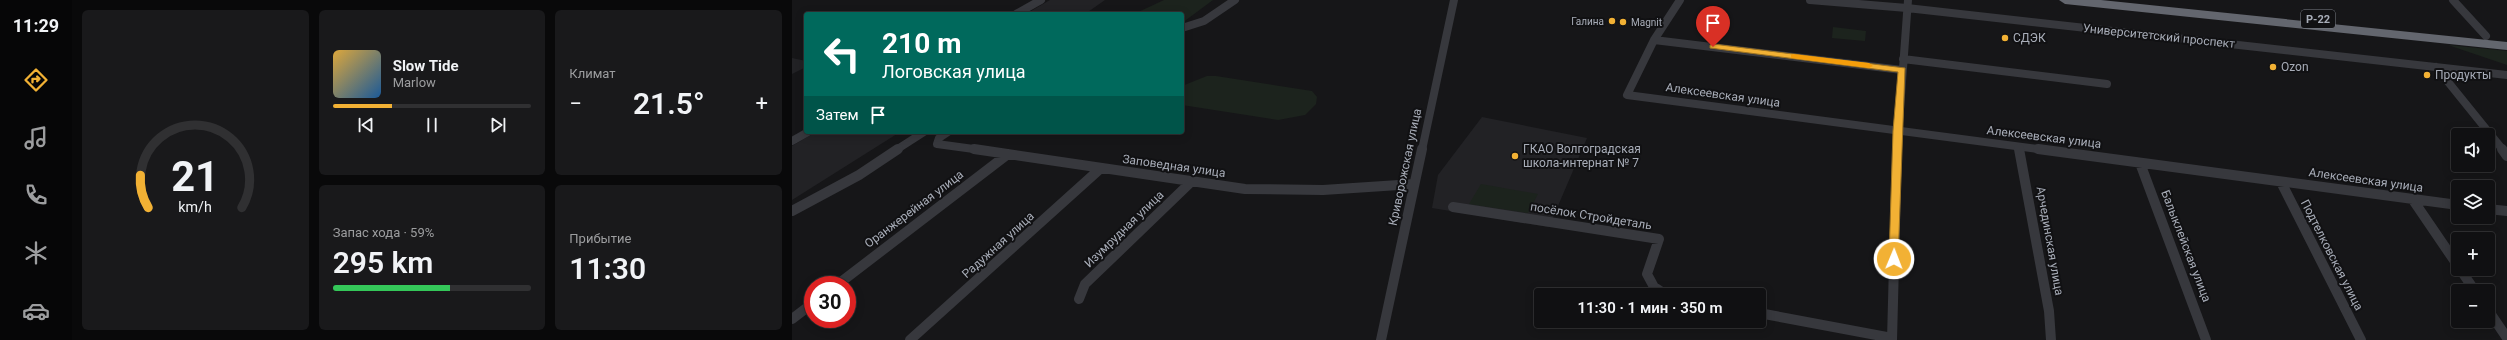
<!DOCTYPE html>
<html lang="ru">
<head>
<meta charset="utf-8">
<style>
  body { margin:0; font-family:Roboto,sans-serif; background:#19191b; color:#f1f3f6; height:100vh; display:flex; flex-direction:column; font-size:15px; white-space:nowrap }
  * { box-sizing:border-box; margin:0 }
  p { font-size:13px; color:#9c9d9f }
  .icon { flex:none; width:22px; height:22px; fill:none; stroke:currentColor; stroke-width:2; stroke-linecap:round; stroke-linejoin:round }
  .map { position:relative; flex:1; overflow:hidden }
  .drawer { display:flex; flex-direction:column; gap:10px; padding:10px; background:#09090a; width:720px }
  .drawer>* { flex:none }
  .banner { position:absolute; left:12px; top:12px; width:380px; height:122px; border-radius:4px; box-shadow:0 2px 10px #0003,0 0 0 1px #303032; background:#00695c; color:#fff; overflow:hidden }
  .buttons { position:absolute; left:1659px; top:128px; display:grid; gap:8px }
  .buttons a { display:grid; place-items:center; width:44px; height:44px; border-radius:4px; background:#101012; box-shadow:0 2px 10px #0003,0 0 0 1px #303032; font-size:20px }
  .speed { position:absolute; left:12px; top:276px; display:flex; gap:8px; font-size:20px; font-weight:700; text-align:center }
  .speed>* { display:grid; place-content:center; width:52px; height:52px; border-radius:50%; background:#101012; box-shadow:0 2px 10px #0003,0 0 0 1px #303032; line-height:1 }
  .speed .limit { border:6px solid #d22; background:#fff; color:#111 }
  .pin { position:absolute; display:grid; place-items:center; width:34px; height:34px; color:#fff; margin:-41px -17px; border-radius:50% 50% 50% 0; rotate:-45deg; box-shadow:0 0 4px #0007 }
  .pin .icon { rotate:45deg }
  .me { position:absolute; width:44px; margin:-22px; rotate:1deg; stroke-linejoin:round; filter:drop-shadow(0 0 3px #0008) }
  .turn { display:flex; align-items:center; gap:14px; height:84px; padding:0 12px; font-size:18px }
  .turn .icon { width:52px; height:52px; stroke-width:2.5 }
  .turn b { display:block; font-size:28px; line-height:34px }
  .then { display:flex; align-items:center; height:38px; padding:0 12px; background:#0003; gap:8px; font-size:15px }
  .big { font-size:30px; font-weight:600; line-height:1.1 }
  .drawer .tile { flex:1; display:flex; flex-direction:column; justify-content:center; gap:6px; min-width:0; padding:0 14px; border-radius:6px; background:#19191b }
  .drawer .dial { align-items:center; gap:0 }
  .dial svg { height:104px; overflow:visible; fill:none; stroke:#303032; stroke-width:7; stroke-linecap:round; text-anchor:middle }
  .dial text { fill:#f1f3f6; stroke:none }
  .song { display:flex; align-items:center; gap:12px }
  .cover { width:48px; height:48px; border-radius:6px; background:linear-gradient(135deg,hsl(40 70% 55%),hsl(210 70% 35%)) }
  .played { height:4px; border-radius:2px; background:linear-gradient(90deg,#f2b134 30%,#303032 30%) }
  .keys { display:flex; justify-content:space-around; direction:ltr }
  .heat { display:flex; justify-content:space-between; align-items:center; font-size:22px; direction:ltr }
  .charge { height:6px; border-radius:3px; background:linear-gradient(90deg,#34c759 59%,#303032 0) }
  .drawer .tiles { flex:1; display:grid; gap:10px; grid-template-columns:repeat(3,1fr) }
  .tile:first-child { grid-row:span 2 }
  .trip { position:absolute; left:742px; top:288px; width:232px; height:40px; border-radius:4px; background:#101012; box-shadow:0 2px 10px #0003,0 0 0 1px #303032; font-weight:600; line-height:40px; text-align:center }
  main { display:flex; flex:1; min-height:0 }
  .menu { display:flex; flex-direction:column; width:72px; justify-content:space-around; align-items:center; background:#060607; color:#9c9d9f }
  .menu .icon { width:28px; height:28px }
  .menu .on { color:#f2b134 }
  .menu b { font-size:18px; color:#f1f3f6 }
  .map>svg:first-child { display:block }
  .built { fill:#222225 }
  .green { fill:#1c231d }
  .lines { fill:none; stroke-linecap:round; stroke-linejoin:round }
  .street-far1 { stroke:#37383d; stroke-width:8 }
  .street { stroke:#37383d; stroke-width:10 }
  .highway { fill:#63666e; fill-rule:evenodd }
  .route { fill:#f2b134; stroke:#9d7322 }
  .slow { fill:#f59e0b }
  .poi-dot { fill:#f2b134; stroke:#111113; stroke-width:1.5 }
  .labels { text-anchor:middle; stroke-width:4; stroke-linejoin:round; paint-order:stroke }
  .far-poi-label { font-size:10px; fill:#a8adb8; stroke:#111113; text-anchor:end }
  .shield { fill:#111113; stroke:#7b7e86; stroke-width:1 }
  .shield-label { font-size:11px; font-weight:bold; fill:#a8adb8 }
  .street-label { font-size:12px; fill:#a8adb8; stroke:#111113 }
  .poi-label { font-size:12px; fill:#a8adb8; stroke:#111113; text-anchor:start }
</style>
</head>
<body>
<main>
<nav class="menu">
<b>11:29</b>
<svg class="icon on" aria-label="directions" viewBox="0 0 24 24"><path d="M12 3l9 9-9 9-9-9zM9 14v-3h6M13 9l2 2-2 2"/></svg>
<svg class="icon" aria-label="music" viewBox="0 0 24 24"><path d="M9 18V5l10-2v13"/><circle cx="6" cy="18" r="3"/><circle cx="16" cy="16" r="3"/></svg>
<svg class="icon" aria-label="phone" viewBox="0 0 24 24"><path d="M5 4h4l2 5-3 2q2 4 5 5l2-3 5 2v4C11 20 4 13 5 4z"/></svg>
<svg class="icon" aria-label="climate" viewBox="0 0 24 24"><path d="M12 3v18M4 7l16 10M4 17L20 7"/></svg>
<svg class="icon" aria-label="car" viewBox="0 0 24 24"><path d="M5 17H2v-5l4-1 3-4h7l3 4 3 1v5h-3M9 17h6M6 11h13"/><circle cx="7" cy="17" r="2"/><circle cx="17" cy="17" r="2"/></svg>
</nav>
<section class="drawer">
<div class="tiles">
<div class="tile dial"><svg viewBox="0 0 100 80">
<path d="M14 69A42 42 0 1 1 86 69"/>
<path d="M14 69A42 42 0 0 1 8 44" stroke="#f2b134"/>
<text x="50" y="56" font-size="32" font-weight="700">21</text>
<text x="50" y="72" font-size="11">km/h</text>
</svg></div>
<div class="tile">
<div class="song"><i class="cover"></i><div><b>Slow Tide</b><p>Marlow</p></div></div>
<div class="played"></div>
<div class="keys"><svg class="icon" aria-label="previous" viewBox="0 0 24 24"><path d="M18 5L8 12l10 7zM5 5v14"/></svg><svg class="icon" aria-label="pause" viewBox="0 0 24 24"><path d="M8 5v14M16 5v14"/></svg><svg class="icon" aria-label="next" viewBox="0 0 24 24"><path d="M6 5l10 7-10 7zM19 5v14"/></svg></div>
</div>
<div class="tile"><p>Климат</p>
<div class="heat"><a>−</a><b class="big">21.5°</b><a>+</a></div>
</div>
<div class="tile"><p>Запас хода · 59%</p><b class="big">295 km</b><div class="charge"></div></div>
<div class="tile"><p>Прибытие</p><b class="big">11:30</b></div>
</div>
</section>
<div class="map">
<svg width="1715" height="340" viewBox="0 0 1715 340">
  <rect width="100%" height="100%" fill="#161618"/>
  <path class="built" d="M258,0H313L293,14H234Z
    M0,58L14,61V67L0,74Z
    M690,117L795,138L757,227L640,208L646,175Z
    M24,132H108L0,200V146Z"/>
  <path class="green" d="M372,0H421L390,23V14H342Z
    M1041,27L1074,31L1073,41L1040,38Z
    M1656,45L1715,51V65Z
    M415,76H424L520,91L525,97L524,104L513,115L486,120L390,105V86Z
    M689,184L746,194L736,213L677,204Z"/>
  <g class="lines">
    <path class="street-far1" d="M888,0L862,40L835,95L1254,150
      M1018,0L1115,8L1715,75
      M1661,0L1694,36
      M224,14L249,0
      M390,28L412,21L443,0
      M862,40L1110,70
      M1111,59L1315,84
      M1644,67L1711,150
      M156,132L147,138L145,144L189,150
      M0,141L16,132
      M1227,148V150
      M104,150L132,132
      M630,150L662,0
      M1105,150L1116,0"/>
    <path class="street" d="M182,149L453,189L531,190L622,184
      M1227,149L1257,311L1259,340
      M1246,149L1666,205
      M1710,149L1715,156
      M1348,163L1414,340
      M1489,182L1569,340
      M1621,200L1666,266
      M661,207L867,239L855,274L862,287L874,295
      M1696,209L1715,211
      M0,211L67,175L106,149
      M1668,269L1683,291
      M45,285L216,154
      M287,299L293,284L400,181
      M1696,310L1715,338
      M967,313L1100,338
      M0,319L21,303
      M118,340L309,168
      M589,340L630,149
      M1100,340L1105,149"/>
    <path class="highway" d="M1267,0H1309L1715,42V50L1273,4Z"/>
  </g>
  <path class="route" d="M921,44L1113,68L1106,261H1099L1097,259L1101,131L1106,72L918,48V45Z"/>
  <path class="slow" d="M1001,54L1077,63L1081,66L1077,68L999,58V55Z"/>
  <g class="poi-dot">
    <circle cx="820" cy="21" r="4"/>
    <circle cx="831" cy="22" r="4"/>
    <circle cx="1213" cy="38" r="4"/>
    <circle cx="1481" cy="67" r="4"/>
    <circle cx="1635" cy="75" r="4"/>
    <circle cx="723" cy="156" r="4"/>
  </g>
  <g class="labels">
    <g class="far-poi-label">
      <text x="812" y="25">Галина</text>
      <text x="839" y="26" text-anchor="start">Magnit</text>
    </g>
    <rect class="shield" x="1509" y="10" width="34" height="18" rx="3"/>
    <g class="shield-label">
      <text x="1526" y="23">Р-22</text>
    </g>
    <g class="street-label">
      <text transform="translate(1367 36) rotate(6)" y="4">Университетский проспект</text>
      <text transform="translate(931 95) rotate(8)" y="4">Алексеевская улица</text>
      <text transform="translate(1252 137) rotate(7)" y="4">Алексеевская улица</text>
      <text transform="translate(382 166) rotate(8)" y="4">Заповедная улица</text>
      <text transform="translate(613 167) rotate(-78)" y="4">Криворожская улица</text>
      <text transform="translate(1574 180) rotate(8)" y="4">Алексеевская улица</text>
      <text transform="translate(122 209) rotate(-37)" y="4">Оранжерейная улица</text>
      <text transform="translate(799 216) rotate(9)" y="4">посёлок Стройдеталь</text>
      <text transform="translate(332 229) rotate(-44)" y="4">Изумрудная улица</text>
      <text transform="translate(1258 241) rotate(80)" y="4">Арчединская улица</text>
      <text transform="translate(206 245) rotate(-42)" y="4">Радужная улица</text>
      <text transform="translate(1394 246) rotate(69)" y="4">Балыклейская улица</text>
      <text transform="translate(1540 255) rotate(63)" y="4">Подтелковская улица</text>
    </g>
    <g class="poi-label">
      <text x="1221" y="42">СДЭК</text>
      <text x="1489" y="71">Ozon</text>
      <text x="1643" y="79">Продукты</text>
      <text x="731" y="153">ГКАО Волгоградская<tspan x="731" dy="14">школа-интернат № 7</tspan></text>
    </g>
  </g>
</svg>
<div class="buttons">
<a><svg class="icon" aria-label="sound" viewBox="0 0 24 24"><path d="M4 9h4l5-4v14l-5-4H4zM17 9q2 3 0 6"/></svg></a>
<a><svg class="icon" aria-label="layers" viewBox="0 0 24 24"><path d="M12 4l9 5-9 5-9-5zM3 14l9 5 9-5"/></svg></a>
<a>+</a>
<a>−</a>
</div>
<div class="speed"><div class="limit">30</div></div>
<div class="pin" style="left:921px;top:47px;background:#d93025"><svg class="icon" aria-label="arrive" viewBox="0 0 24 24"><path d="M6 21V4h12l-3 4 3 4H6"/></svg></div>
<svg class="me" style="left:1102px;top:259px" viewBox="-20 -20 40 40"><circle r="17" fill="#f2b134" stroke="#fff" stroke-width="3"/><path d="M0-11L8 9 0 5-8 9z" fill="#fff"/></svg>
<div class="trip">11:30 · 1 мин · 350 m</div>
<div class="banner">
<div class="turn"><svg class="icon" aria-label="left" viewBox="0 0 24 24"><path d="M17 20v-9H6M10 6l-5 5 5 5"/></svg><div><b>210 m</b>Логовская улица</div></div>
<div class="then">Затем<svg class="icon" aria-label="arrive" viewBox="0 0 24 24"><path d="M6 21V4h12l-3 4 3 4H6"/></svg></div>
</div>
</div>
</main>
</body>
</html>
